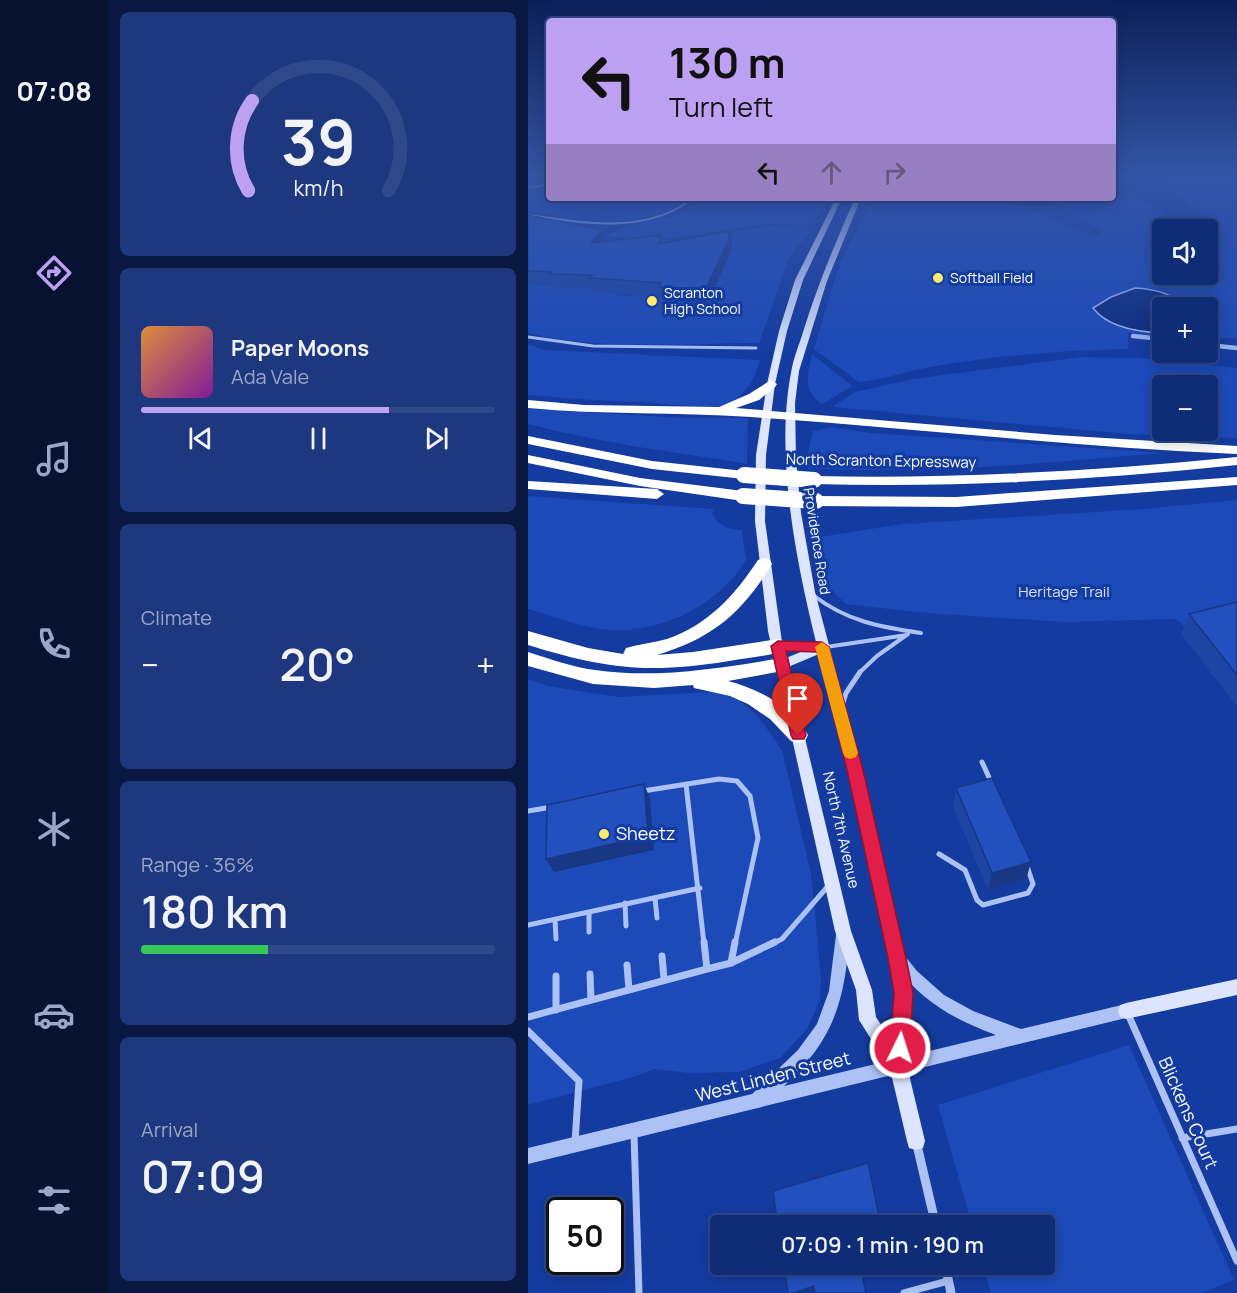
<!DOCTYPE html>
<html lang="en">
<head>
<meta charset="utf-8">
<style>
  body { margin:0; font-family:Manrope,sans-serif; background:#1d387f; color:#f1f3f6; height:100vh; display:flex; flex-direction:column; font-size:22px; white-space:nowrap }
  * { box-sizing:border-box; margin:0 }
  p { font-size:20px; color:#9ba7c6 }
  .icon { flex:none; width:33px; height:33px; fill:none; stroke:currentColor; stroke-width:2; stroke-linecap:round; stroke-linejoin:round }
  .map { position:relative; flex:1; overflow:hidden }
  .side { display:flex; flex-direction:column; gap:12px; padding:12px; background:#081841; width:420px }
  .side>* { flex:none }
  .hud { position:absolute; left:18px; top:18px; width:570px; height:183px; border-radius:6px; box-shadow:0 3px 15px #0003,0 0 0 2px #2f4889; background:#bca0f2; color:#111; overflow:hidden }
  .fabs { position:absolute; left:624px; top:219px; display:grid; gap:12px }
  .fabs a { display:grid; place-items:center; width:66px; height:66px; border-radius:6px; background:#0f2c77; box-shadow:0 3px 15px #0003,0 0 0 2px #2f4889; font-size:30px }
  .speed { position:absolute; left:18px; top:1197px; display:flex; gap:12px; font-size:30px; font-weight:700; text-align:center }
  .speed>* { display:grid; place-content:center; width:78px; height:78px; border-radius:50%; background:#0f2c77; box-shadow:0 3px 15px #0003,0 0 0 2px #2f4889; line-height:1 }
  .speed .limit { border:3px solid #111; border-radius:9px; background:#fff; color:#111 }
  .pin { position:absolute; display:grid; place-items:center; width:51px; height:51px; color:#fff; margin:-62px -26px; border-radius:50% 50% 50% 0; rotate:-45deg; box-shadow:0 0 6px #0007 }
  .pin .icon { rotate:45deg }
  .me { position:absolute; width:66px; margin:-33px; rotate:4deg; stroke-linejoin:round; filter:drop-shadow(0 0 4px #0008) }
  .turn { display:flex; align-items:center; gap:21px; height:126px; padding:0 24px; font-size:27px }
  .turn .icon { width:78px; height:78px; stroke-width:2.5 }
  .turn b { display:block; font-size:42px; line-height:51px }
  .lanes { display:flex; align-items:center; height:57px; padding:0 24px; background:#0003; justify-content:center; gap:30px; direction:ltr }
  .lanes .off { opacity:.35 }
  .big { font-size:45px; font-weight:600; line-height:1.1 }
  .side .widget { flex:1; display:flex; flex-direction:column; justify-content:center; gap:9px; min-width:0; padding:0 21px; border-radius:9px; background:#1d387f }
  .side .dial { align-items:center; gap:0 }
  .dial svg { height:156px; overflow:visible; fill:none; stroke:#2f4889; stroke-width:7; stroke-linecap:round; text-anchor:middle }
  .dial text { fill:#f1f3f6; stroke:none }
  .song { display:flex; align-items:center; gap:18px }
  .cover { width:72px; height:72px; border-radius:9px; background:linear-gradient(135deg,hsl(30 70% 55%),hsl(290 70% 35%)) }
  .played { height:6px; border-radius:3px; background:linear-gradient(90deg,#bca0f2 70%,#2f4889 70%) }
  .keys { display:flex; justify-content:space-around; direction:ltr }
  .heat { display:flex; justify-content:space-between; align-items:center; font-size:33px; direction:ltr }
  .charge { height:9px; border-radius:4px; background:linear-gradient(90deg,#34c759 36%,#2f4889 0) }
  .trip { position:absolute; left:182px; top:1215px; width:345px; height:60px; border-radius:6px; background:#0f2c77; box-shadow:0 3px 15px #0003,0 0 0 2px #2f4889; font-weight:600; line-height:60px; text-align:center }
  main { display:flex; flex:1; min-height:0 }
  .tab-bar { display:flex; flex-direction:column; width:108px; justify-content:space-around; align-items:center; background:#061230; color:#9ba7c6 }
  .tab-bar .icon { width:42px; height:42px }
  .tab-bar .on { color:#bca0f2 }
  .tab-bar b { font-size:27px; color:#f1f3f6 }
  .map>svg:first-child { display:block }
  .green { fill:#1c4ab9; fill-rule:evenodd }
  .water { fill:#0c2b7c; stroke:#9fbaf7; stroke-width:1.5 }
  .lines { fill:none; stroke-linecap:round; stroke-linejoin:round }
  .stream { stroke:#9fbaf7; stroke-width:4.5 }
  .service-far4 { stroke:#acc2f4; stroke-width:2 }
  .service-far3 { stroke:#acc2f4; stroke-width:3 }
  .service-far2 { stroke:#acc2f4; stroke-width:4 }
  .service-far1 { stroke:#acc2f4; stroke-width:5 }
  .service { stroke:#acc2f4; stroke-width:7 }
  .minor { stroke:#acc2f4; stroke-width:9 }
  .tertiary { fill:#acc2f4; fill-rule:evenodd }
  .secondary { fill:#dce5fd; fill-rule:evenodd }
  .motorway { fill:#fff; fill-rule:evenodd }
  .motorway-bridge { stroke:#fff; stroke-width:16 }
  .wall { fill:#1d45a3 }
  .shaded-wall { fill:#183885 }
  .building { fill:#2250be; stroke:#183885; stroke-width:1.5 }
  .route { fill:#e11d48; stroke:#92132f; stroke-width:1.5 }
  .slow { fill:#f59e0b }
  .poi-dot { fill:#ffec6f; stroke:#143b9f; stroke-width:2 }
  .labels { text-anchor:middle; stroke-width:6; stroke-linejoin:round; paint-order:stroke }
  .far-poi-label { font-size:14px; fill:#fff; stroke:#143b9f; text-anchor:start }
  .far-street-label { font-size:14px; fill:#fff; stroke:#143b9f }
  .street-label { font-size:15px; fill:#fff; stroke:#143b9f }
  .park-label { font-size:15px; fill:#d5e1fd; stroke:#143b9f }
  .near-poi-label { font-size:18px; fill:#fff; stroke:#143b9f; text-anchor:start }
  .near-street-label { font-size:18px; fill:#fff; stroke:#143b9f }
</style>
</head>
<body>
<main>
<nav class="tab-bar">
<b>07:08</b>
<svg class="icon on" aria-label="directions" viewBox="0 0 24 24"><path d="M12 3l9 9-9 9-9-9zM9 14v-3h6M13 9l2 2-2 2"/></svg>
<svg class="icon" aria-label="music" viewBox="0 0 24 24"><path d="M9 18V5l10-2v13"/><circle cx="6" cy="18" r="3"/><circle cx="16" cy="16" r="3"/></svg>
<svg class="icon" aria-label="phone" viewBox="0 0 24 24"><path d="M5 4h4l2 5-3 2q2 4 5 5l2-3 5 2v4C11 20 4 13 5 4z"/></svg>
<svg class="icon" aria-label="climate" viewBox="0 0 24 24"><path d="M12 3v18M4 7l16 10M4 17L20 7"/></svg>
<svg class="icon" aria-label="car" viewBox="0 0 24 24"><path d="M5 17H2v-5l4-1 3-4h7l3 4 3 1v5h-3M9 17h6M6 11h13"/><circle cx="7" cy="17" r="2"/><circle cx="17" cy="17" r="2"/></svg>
<svg class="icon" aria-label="filters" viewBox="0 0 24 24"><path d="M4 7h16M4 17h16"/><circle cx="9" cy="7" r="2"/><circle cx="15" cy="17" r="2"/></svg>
</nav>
<section class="side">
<div class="widget dial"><svg viewBox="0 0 100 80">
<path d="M14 69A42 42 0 1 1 86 69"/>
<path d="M14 69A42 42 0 0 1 16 23" stroke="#bca0f2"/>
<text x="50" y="56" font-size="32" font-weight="700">39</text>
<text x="50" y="72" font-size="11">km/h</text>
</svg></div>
<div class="widget">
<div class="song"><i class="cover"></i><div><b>Paper Moons</b><p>Ada Vale</p></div></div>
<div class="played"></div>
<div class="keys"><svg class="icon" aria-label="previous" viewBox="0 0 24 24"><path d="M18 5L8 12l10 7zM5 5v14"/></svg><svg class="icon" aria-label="pause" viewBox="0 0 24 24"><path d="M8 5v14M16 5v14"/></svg><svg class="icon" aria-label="next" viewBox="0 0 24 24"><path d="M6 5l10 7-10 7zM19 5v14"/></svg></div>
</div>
<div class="widget"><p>Climate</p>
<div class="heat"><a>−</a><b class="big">20°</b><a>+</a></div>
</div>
<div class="widget"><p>Range · 36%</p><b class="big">180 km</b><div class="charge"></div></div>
<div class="widget"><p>Arrival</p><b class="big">07:09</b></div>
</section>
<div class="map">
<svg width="709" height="1293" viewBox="0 0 709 1293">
  <rect width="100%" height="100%" fill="#143b9f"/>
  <path class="green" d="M585,177H590L602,193L658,227L665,228L686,224L626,177H709V338H680V308L659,307L637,293L624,289L602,329L634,333V336L600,333V349C534,350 468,356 403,367C378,371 355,380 331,382L286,349L311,265L346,198H471L567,236L576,232L516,198H585ZM634,230H680V274H634Z
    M21,185V198H160C145,214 120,217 99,219L97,216L50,214L42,217L0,211V190Z
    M175,198H299L285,224C270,226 254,223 238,224C186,230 133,247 79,236C109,217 150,226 175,198Z
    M247,225L280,226L278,231H282L261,258L231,343C157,343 72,351 0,333V281L5,285L48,286L90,293L89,295L106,296L128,264L159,301L158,304H175L200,252L204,249H202L204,244L83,254L76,239L146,240Z
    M0,344L16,350L232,360C227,378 219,392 207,400C190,412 144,404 125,403C83,401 42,399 0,395Z
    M284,354L322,384L324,386L294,404C275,392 279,374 284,354Z
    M553,357L611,358L709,368V438L600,434L304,407L327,392L385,379ZM634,386H680V430H634Z
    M0,409L158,418H220L219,464C145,452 72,443 0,424Z
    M303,427L343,433L635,453C516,463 396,475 277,468L285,431Z
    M0,496L186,509L184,514C191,526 201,530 214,530L218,560C192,605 131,634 80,630C54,628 25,616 0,609Z
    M709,500V617L656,626L648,619L537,622L397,613L318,604L298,584L292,537L374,524L614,509Z
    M0,679L20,686L90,697L184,692L209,698L230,716L254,750L283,874L293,976L292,1000L279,1029L252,1058L211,1072L161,1073L126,1069L105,1077L0,1105Z
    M601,1045L706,1280L673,1293H463L455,1265L516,1264V1226L444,1225L410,1105Z"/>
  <path class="water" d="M607,288C628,289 644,294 659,307L634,308V333C611,332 580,328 565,308L583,297Z"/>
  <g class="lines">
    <path class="stream" d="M605,336L634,339
      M680,345L709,348"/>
    <path class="service-far4" d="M0,188L21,184
      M481,198H498
      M0,215C55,223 119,235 165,198"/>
    <path class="service-far3" d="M0,337L65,346L228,348"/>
    <path class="service-far2" d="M285,595C318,621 352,627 393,633
      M298,647L379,635
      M331,673L349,656L380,634"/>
    <path class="service-far1" d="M314,706L318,693L332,672
      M454,762L464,784
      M158,784L176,944
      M115,791L191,779L209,781L222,796L230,838L207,944
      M0,811L24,807
      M411,854L437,870L449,900L455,905L500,893L505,884L498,863
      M127,898L129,918
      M97,903L98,926
      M61,912V932
      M27,919L28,939
      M0,925L172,888
      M244,944L254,939L301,885"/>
    <path class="service" d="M134,956L136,979
      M203,963L207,942
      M99,965L101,990
      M179,969L203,963L247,942
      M62,974L63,1000
      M28,976V1010
      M600,1014L709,1261
      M0,1017L179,969L176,942
      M0,1031L51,1081L47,1142
      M106,1134L111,1293
      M654,1138L709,1129
      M376,1293L420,1281"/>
    <path class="minor" d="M388,1141L408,1226
      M417,1264L423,1293"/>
    <path class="tertiary" d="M315,928L320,930L322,935C316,1002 307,1038 256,1086L468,1035C423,1018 397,1003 366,965L364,960L366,955L371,953L376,955L389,971L416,995L445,1011L493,1029L598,1004L603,1006L605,1011L603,1016L598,1018L0,1164V1148L224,1094L270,1050L289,1024L301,991L308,935L310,930Z"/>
    <path class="secondary" d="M308,198H314L275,280L259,331L247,384L238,455L237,521L254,642H288C268,561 247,456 263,373C265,358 272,343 276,329C290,284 308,241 327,198H333L299,281L271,371L267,403L268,459L273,513L287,592L334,770L377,958L383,993L379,1066L397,1141L395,1148L388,1150L381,1148L379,1141L362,1069L331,1020L328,990L307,931L240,631L227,521L228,455L239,384L251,331L267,280ZM257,651H275L258,658ZM291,654L320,770L361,958L367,993L363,1040L348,1017L344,990L323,931L260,667Z
      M709,979V995L598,1019L592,1017L590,1011L592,1005L598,1003Z"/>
    <path class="motorway" d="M243,380L249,384L247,387L231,400L208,408L527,435L709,446V454C547,447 385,428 223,417C149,412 74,415 0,408V400L56,405L191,407L221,394Z
      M0,436L124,461L216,471L223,475L216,479L124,469L0,444Z
      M0,455L112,478L215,491L222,496L215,501L112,486L0,463Z
      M709,457V465C568,480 428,488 286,484L279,480L286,476C428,479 568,471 709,457Z
      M709,477V485L428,507L288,506L280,501L288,496L428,497Z
      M0,481L129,489L136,494L129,499L0,489Z
      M236,558L242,560L244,564C214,613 185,638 129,655L165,652L250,639L256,641L259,646L256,651C239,656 220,658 201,661C121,674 77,669 0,645V631L60,648L95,654L98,648C111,644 125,643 139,639C180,625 207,595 230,560Z
      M0,652C22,659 44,667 67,670C129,679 192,668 254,658L260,660L263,665L260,670L200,681C230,689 265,706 280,735L277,741L270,743L263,741L242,719L220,704L202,696L166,688L165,685L126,688L65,684L0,666Z"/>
    <path class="motorway-bridge" d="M216,475L286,480
      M215,496L288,501"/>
  </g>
  <path class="wall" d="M0,215L75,230L78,241L133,237L135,243L202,231L204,249L180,302L175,304L134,300L133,297L65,292L64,289L26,287L25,285L0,284Z
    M709,602V707L653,634L661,614Z
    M428,788L503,862L498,879L460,890L425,807Z"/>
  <path class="shaded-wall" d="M75,230L78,243H63Z
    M202,231L204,249L180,302L175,304L173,290Z
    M116,784L122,798L126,850L26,872L18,859Z
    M503,862L498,879L460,890L464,873Z
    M352,1264H360V1265L334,1273L333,1270Z
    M286,1286L288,1289L275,1293H265Z"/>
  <path class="building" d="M0,215L75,230L63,243L132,235L131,237H134L130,244L202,231L200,235H203L178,288L173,290L131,287L133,283L62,278L64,275L22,274L24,272L0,271Z
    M709,602V675L661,614Z
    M464,778L503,862L464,873L428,788Z
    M116,784L120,836L18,859L19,805Z
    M340,1163L353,1226H250L245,1191Z
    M256,1264H352L333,1270L338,1293H287L286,1286L265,1293H260Z"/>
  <linearGradient id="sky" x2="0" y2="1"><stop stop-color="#0b2057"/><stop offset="0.49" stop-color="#3455a6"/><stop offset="1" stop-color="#3455a6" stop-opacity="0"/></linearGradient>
  <rect width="709" height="358" fill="url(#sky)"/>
  <path class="route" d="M250,641L294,642L301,647L335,770L378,958L385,993L382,1048L379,1055L372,1058L365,1055L362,1048L366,993L360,958L319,770L289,652L258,651L278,735L276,739H265L263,735L243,646Z"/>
  <path class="slow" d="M294,642L301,647L330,753L328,757L322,759L317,757L315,753L287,647Z"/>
  <g class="poi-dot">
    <circle cx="410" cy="278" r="6"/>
    <circle cx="124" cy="301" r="6"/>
    <circle cx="76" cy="834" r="6"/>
  </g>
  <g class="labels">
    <g class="far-poi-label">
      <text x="422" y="283">Softball Field</text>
      <text x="136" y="298">Scranton<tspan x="136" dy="16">High School</tspan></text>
    </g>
    <g class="far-street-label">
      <text transform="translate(289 541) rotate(81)" y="5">Providence Road</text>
    </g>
    <g class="street-label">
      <text transform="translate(353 461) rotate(1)" y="5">North Scranton Expressway</text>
      <text transform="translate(313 830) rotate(77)" y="5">North 7th Avenue</text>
    </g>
    <g class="park-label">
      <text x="536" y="597">Heritage Trail</text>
    </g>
    <g class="near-poi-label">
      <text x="88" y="840">Sheetz</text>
    </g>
    <g class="near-street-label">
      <text transform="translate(245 1077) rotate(-14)" y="6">West Linden Street</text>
      <text transform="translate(660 1113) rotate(66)" y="6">Blickens Court</text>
    </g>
  </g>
</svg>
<div class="fabs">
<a><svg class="icon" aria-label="sound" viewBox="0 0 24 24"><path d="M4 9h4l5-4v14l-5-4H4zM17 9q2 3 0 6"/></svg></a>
<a>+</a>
<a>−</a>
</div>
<div class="speed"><div class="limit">50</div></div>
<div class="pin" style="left:270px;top:735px;background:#d93025"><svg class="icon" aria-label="arrive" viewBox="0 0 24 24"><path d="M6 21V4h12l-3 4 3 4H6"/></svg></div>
<svg class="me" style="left:372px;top:1048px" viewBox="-20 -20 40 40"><circle r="17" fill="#e11d48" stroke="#fff" stroke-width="3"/><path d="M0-11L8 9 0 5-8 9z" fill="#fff"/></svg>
<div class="trip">07:09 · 1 min · 190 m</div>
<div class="hud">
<div class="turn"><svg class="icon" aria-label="left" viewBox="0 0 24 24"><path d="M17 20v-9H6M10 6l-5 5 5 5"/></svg><div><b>130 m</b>Turn left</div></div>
<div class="lanes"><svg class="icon" aria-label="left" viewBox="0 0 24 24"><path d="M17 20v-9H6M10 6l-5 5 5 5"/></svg><svg class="icon off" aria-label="ahead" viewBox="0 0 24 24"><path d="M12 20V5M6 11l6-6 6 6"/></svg><svg class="icon off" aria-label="right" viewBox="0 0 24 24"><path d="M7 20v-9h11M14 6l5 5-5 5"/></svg></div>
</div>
</div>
</main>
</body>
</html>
